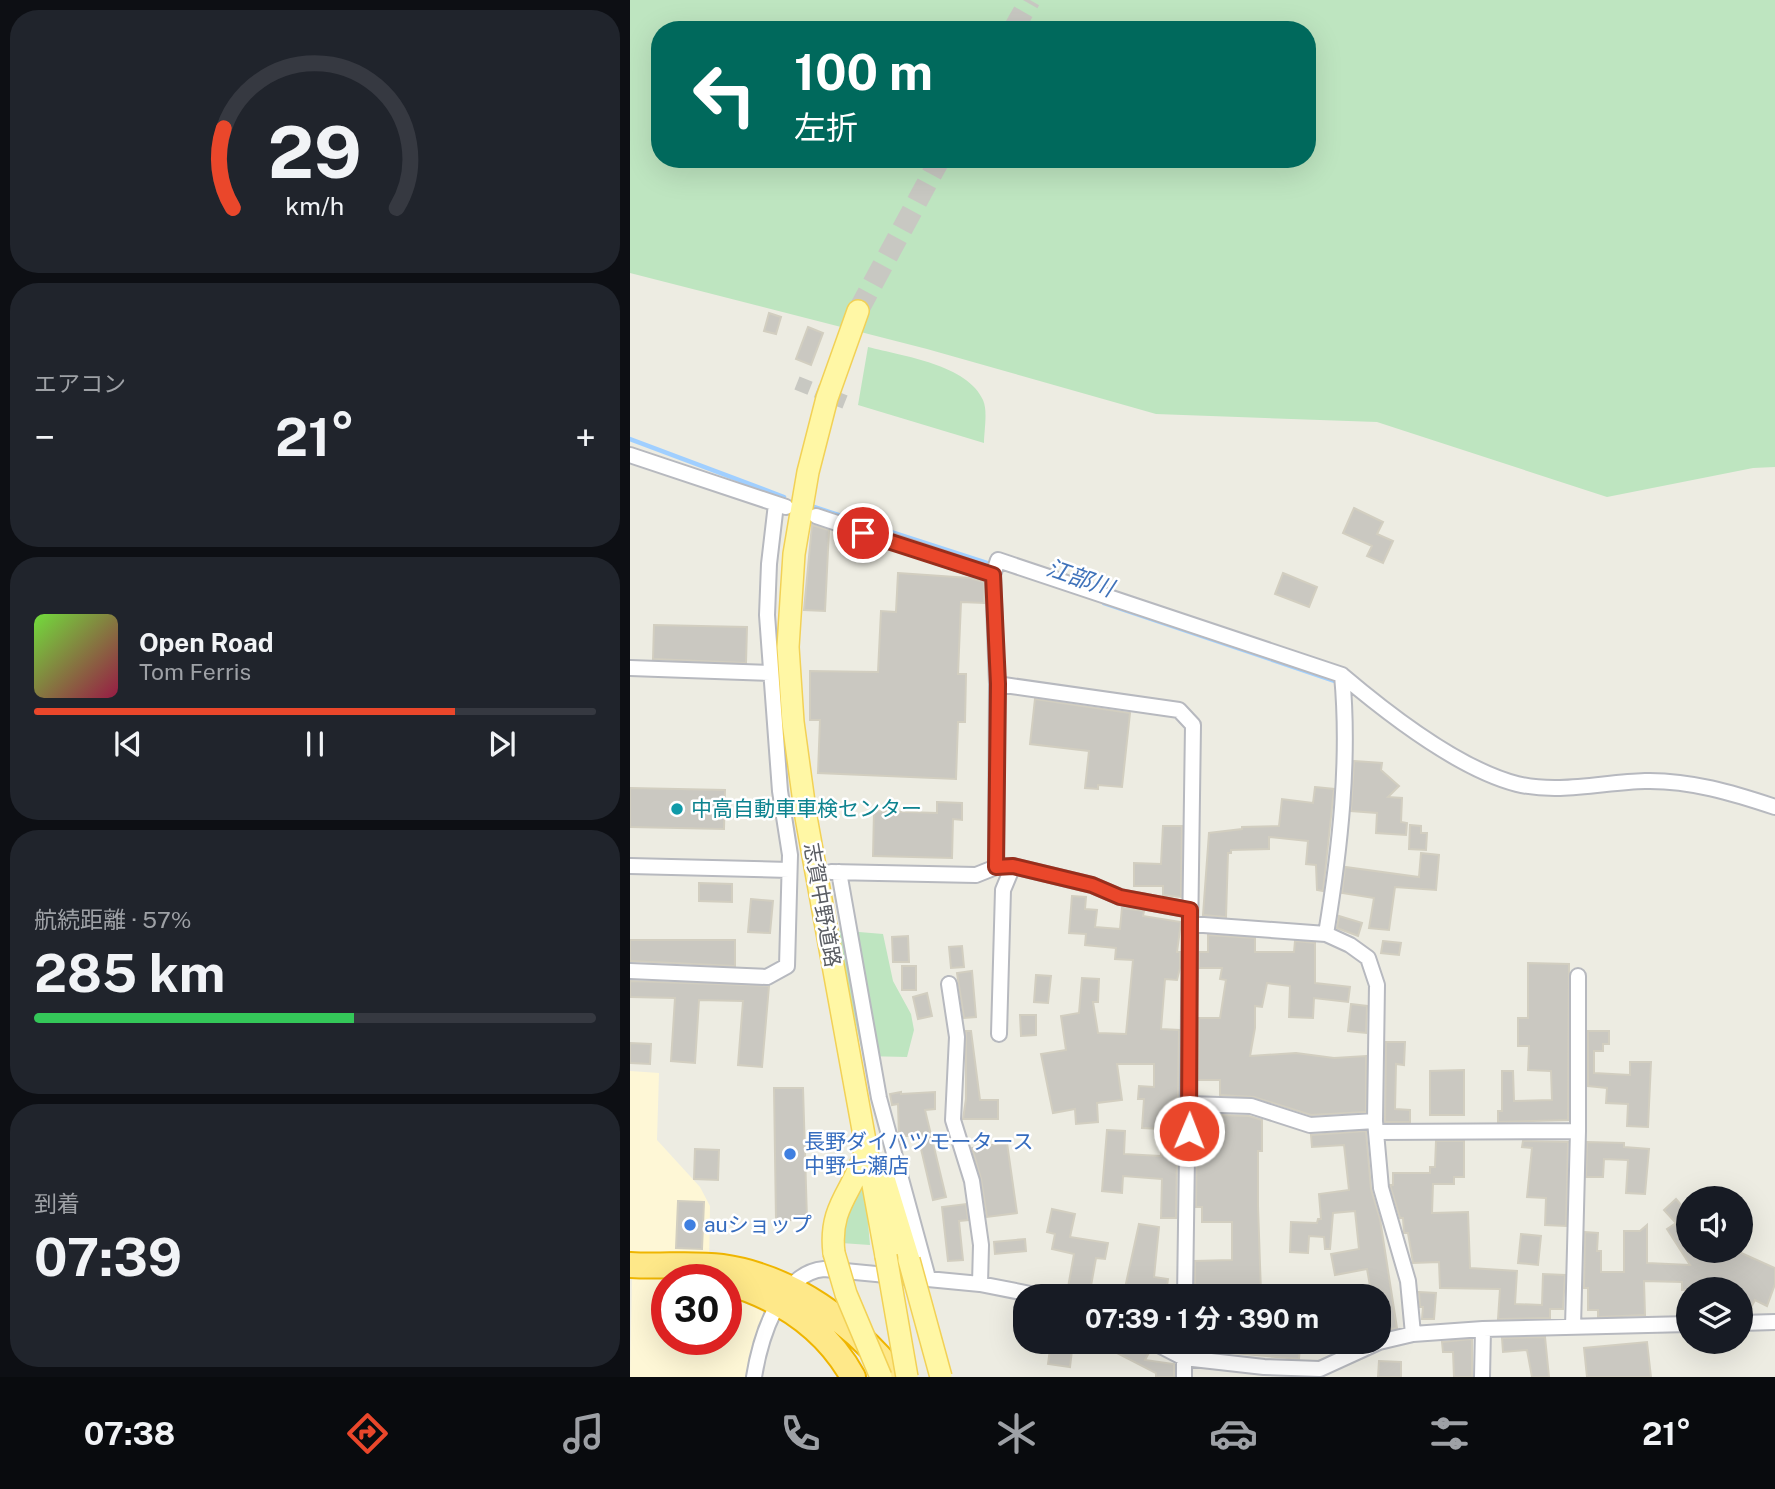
<!DOCTYPE html>
<html lang="ja">
<head>
<meta charset="utf-8">
<style>
  body { margin:0; font-family:"Public Sans","Noto Sans JP",sans-serif; background:#20242c; color:#f1f3f6; height:100vh; display:flex; flex-direction:column; font-size:26px; white-space:nowrap }
  * { box-sizing:border-box; margin:0 }
  p { font-size:23px; color:#9ea1a6 }
  .icon { flex:none; width:38px; height:38px; fill:none; stroke:currentColor; stroke-width:2; stroke-linecap:round; stroke-linejoin:round }
  .map { position:relative; flex:1; overflow:hidden }
  .sheet { display:flex; flex-direction:column; gap:10px; padding:10px; background:#0d0f14; width:630px }
  .sheet>* { flex:none }
  .top-card { position:absolute; left:21px; top:21px; width:665px; height:147px; border-radius:28px; box-shadow:0 7px 28px #0002; background:#00695c; color:#fff; overflow:hidden }
  .tools { position:absolute; left:1046px; top:1186px; display:grid; gap:14px }
  .tools a { display:grid; place-items:center; width:77px; height:77px; border-radius:50%; background:#171b24; box-shadow:0 7px 28px #0002; font-size:35px }
  .speed { position:absolute; left:21px; top:1264px; display:flex; gap:14px; font-size:35px; font-weight:700; text-align:center }
  .speed>* { display:grid; place-content:center; width:91px; height:91px; border-radius:50%; background:#171b24; box-shadow:0 7px 28px #0002; line-height:1 }
  .speed .limit { border:10px solid #d22; background:#fff; color:#111 }
  .pin { position:absolute; display:grid; place-items:center; width:60px; height:60px; color:#fff; margin:-30px; border:4px solid #fff; border-radius:50%; box-shadow:0 2px 7px #0007 }
  .me { position:absolute; width:77px; margin:-38px; rotate:1deg; stroke-linejoin:round; filter:drop-shadow(0 0 5px #0008) }
  .turn { display:flex; align-items:center; gap:24px; height:147px; padding:0 28px; font-size:32px }
  .turn .icon { width:91px; height:91px; stroke-width:2.5 }
  .turn b { display:block; font-size:49px; line-height:60px }
  .big { font-size:52px; font-weight:700; line-height:1.1 }
  .sheet .card { flex:1; display:flex; flex-direction:column; justify-content:center; gap:10px; min-width:0; padding:0 24px; border-radius:28px; background:#20242c }
  .sheet .dial { align-items:center; gap:0 }
  .dial svg { height:182px; overflow:visible; fill:none; stroke:#363941; stroke-width:7; stroke-linecap:round; text-anchor:middle }
  .dial text { fill:#f1f3f6; stroke:none }
  .song { display:flex; align-items:center; gap:21px }
  .cover { width:84px; height:84px; border-radius:10px; background:linear-gradient(135deg,hsl(100 70% 55%),hsl(340 70% 35%)) }
  .played { height:7px; border-radius:4px; background:linear-gradient(90deg,#ea472b 75%,#363941 75%) }
  .keys { display:flex; justify-content:space-around; direction:ltr }
  .heat { display:flex; justify-content:space-between; align-items:center; font-size:38px; direction:ltr }
  .charge { height:10px; border-radius:5px; background:linear-gradient(90deg,#34c759 57%,#363941 0) }
  .trip { position:absolute; left:383px; top:1284px; width:378px; height:70px; border-radius:28px; background:#171b24; box-shadow:0 7px 28px #0002; font-weight:700; line-height:70px; text-align:center }
  .tabs { display:flex; height:112px; justify-content:space-around; align-items:center; background:#090b0e; color:#9ea1a6 }
  .tabs .icon { width:49px; height:49px }
  .tabs .selected { color:#ea472b }
  .tabs b { font-size:32px; color:#f1f3f6 }
  main { display:flex; flex:1; min-height:0 }
  .map>svg:first-child { display:block }
  .commercial { fill:#fef7d6 }
  .green { fill:#bee5c0; fill-rule:evenodd }
  .lines { fill:none; stroke-linecap:round; stroke-linejoin:round }
  .stream { stroke:#a0cfff; stroke-width:4.5 }
  .building { fill:#cac8c1; stroke:#d2cec0; stroke-width:2 }
  .street-tunnel { stroke:#c8c8c2; stroke-width:14; stroke-dasharray:14 7; stroke-linecap:butt }
  .primary-tunnel { stroke:#c8c8c2; stroke-width:21; stroke-dasharray:21 10; stroke-linecap:butt }
  .street-casing { stroke:#b7b9bf; stroke-width:18 }
  .primary-casing { stroke:#f2d156; stroke-width:24 }
  .highway-casing { stroke:#efb500; stroke-width:28 }
  .street { stroke:#fff; stroke-width:14 }
  .primary { stroke:#fff7a5; stroke-width:21 }
  .highway { stroke:#fee889; stroke-width:24 }
  .primary-bridge-casing { stroke:#f2d156; stroke-width:24; stroke-linecap:butt }
  .primary-bridge { stroke:#fff7a5; stroke-width:21 }
  .route-casing { stroke:#982e1c; stroke-width:18 }
  .route { stroke:#ea472b; stroke-width:12 }
  .culture-dot { fill:#0f9aa8; stroke:#fff; stroke-width:2.5 }
  .shop-dot { fill:#3f7fe0; stroke:#fff; stroke-width:2.5 }
  .labels { text-anchor:middle; stroke-width:5; stroke-linejoin:round; paint-order:stroke }
  .culture-label { font-size:21px; fill:#0d838f; stroke:#fff; text-anchor:start }
  .street-label { font-size:21px; fill:#5a5d63; stroke:#fff }
  .shop-label { font-size:21px; fill:#366cbe; stroke:#fff; text-anchor:start }
  .water-label { font-size:23px; font-style:italic; fill:#4073ba; stroke:#fff }
</style>
</head>
<body>
<main>
<section class="sheet">
<div class="card dial"><svg viewBox="0 0 100 80">
<path d="M14 69A42 42 0 1 1 86 69"/>
<path d="M14 69A42 42 0 0 1 10 34" stroke="#ea472b"/>
<text x="50" y="56" font-size="32" font-weight="700">29</text>
<text x="50" y="72" font-size="11">km/h</text>
</svg></div>
<div class="card"><p>エアコン</p>
<div class="heat"><a>−</a><b class="big">21°</b><a>+</a></div>
</div>
<div class="card">
<div class="song"><i class="cover"></i><div><b>Open Road</b><p>Tom Ferris</p></div></div>
<div class="played"></div>
<div class="keys"><svg class="icon" aria-label="previous" viewBox="0 0 24 24"><path d="M18 5L8 12l10 7zM5 5v14"/></svg><svg class="icon" aria-label="pause" viewBox="0 0 24 24"><path d="M8 5v14M16 5v14"/></svg><svg class="icon" aria-label="next" viewBox="0 0 24 24"><path d="M6 5l10 7-10 7zM19 5v14"/></svg></div>
</div>
<div class="card"><p>航続距離 · 57%</p><b class="big">285 km</b><div class="charge"></div></div>
<div class="card"><p>到着</p><b class="big">07:39</b></div>
</section>
<div class="map">
<svg width="1145" height="1377" viewBox="0 0 1145 1377">
  <rect width="100%" height="100%" fill="#edece2"/>
  <path class="commercial" d="M0,1071L29,1073L27,1140L70,1187L80,1206L79,1266L0,1265Z
    M23,1276L37,1279V1339H96V1294L142,1316L124,1377H0L2,1277Z"/>
  <path class="green" d="M0,0H1145V467L1123,468L977,497L747,422L526,414L297,349L0,273ZM30,30H677V159H30Z
    M238,347C273,356 338,365 353,400C358,411 354,431 354,443L228,405Z
    M205,930L253,934L263,981L281,1014L284,1030L277,1057L233,1056Z
    M234,1179L240,1245L211,1243L214,1216Z"/>
  <g class="lines">
    <path class="stream" d="M0,439L154,497
      M184,507L363,565
      M474,603L705,681"/>
  </g>
  <path class="building" d="M139,313L151,317L146,334L134,331Z
    M178,327L193,333L181,365L166,359Z
    M724,508L753,522L747,534L763,541L753,563L737,556L742,546L713,533Z
    M182,525L199,530L195,611L174,610Z
    M268,573L340,578L354,582V603L331,602L328,674H336L335,722H328L326,779L188,773L190,720H180V671L248,672L251,611L266,612Z
    M653,573L687,587L679,607L645,594Z
    M24,625L117,627L116,663L23,659Z
    M405,699L500,713L492,787L468,785V789L455,788L459,751L400,744Z
    M724,761L752,763L751,770L769,786L758,797L772,798L771,822L777,823L776,835L746,833L747,813L721,811Z
    M685,787L704,789L693,891L687,890L686,865L676,864L678,841L639,837V849L601,850V853H598L596,917L573,915L579,833L612,829V827L649,826L652,799L683,803Z
    M0,788L95,790L94,829L0,827Z
    M307,802L332,803V820L323,819L322,858L243,856L244,811L307,813Z
    M780,825L791,826V833H797L796,850L779,849Z
    M533,826H552L551,897L533,895V886H504V863L531,864Z
    M791,853L809,855L806,890L765,887L759,930L739,928L744,898L712,893L715,867L789,877Z
    M69,883L102,884V902L69,901Z
    M442,896L456,897L455,909L467,910L465,927L490,929L492,908L514,911L513,916L551,922L547,952H550V968L547,980L535,979L531,1029L549,1030L546,1218H531L532,1179L493,1176L492,1193L472,1191L477,1130L495,1131L494,1154L531,1156L532,1129L512,1128L514,1099H508L509,1086L524,1087V1064H487L492,1100L467,1103L468,1122L446,1124L445,1109L423,1113L411,1054L436,1050L431,1016L449,1013L452,978L469,979L468,1002H463L468,1033L496,1034L503,960L485,959L486,948L455,945L456,934L439,933Z
    M121,899L143,901L140,933L118,932Z
    M709,916L732,923L728,936L707,928Z
    M578,935L625,938V952H664L665,941L685,943V983L720,987L718,1002L684,998L683,1018L659,1017L660,986L637,983L632,1007L625,1006V1028L620,1056L666,1053L704,1058L736,1056V1112L681,1115L624,1097L590,1095V1080H568L569,1018H590L596,980L590,979L592,968H569V952H578Z
    M278,936L279,962H263L262,937Z
    M0,940H105V966L0,961Z
    M753,941L771,943L769,955L751,953Z
    M332,946L334,967L321,968L319,947Z
    M898,963L939,964L938,1120L868,1122V1111H872V1071H883L884,1101L922,1100L921,1071L898,1070L899,1046H888V1018H898Z
    M272,966H286V990H272Z
    M342,971L346,1017L334,1018L327,973Z
    M406,975L421,976L418,1003L404,1002Z
    M0,981L139,986L132,1067L108,1065L113,1001L69,1000L65,1063L41,1061L45,998L0,997Z
    M297,993L302,1016L288,1019L283,997Z
    M721,1004L737,1006L736,1033L718,1031Z
    M390,1015H406V1035L391,1036Z
    M336,1031H341L350,1100H368V1119H333L336,1099Z
    M958,1031H979V1044H973V1051H964V1073L1000,1075V1062H1021L1018,1127L997,1126L998,1104L976,1103L977,1088L958,1086Z
    M756,1042H775L774,1065L766,1064L765,1109L780,1110V1122H755Z
    M0,1043L21,1044L20,1064L0,1063Z
    M834,1070V1115H800V1071Z
    M144,1088H173L177,1219L146,1221Z
    M271,1092V1094L305,1092V1109L295,1110L316,1197L303,1200L288,1136H269L268,1104L262,1105L260,1094Z
    M588,1115L619,1116L632,1120V1151H628V1206L631,1293L565,1297V1261L602,1260V1222H572V1207H566L567,1117H588Z
    M736,1131L741,1189L750,1219L767,1328L749,1332V1297H742L737,1269L705,1275L701,1254L729,1249L725,1211L703,1213L700,1249H695L694,1237L679,1236L678,1253L660,1252L661,1222L687,1223L688,1219H691L689,1194L719,1190L714,1145L682,1147L681,1135Z
    M806,1141H834V1177H824V1184H803L802,1213L838,1212L840,1268L887,1271L885,1304L912,1305L913,1274L935,1275L933,1309H920V1318L868,1319L870,1289L810,1288L809,1262L783,1263L778,1233H774L773,1218H770L760,1185H763V1173H800V1167H805Z
    M893,1141L938,1142L936,1226L915,1225L916,1198L897,1197L902,1148L892,1147Z
    M957,1142L994,1143V1147L1019,1149L1015,1194L996,1193L998,1160L974,1159L973,1177H956Z
    M377,1143L387,1213L357,1217L351,1179L342,1148Z
    M65,1149L89,1150L88,1180L64,1179Z
    M1046,1199L1059,1214V1251H1107L1145,1268V1284L1137,1306L1125,1300L1118,1313H1111V1290H1052V1282L1014,1281L1015,1315L968,1317V1310H958V1288H954L955,1232L968,1233L967,1251H971V1272H994V1231H1010L1017,1225V1263L1060,1265L1037,1229L1046,1223L1034,1210Z
    M48,1201L74,1202L72,1249L46,1248Z
    M336,1204L338,1220L329,1221L333,1260L318,1261L312,1207Z
    M422,1209L445,1214L440,1237L478,1243L475,1259L466,1258L459,1297L437,1293L444,1254L422,1249L425,1234L417,1232Z
    M509,1224L529,1227L524,1277L538,1279L537,1286L546,1288L545,1297H493Z
    M891,1234L911,1236L908,1265L888,1263Z
    M395,1239L396,1251L365,1254L364,1242Z
    M789,1292L806,1293L804,1319H792L793,1307H790Z
    M915,1337L919,1377H902L897,1350L873,1352L872,1338Z
    M842,1339V1377H824L823,1352H813L812,1342Z
    M421,1342H443L440,1367L418,1364Z
    M492,1342H506L515,1346L520,1351L515,1360L544,1364V1377H526V1373L487,1353Z
    M564,1342H649V1345L670,1346L669,1359L569,1350L564,1349Z
    M1017,1342L1021,1377H957L954,1348Z
    M749,1361L771,1362V1377H748Z"/>
  <g class="lines">
    <path class="street-tunnel" d="M167,383L215,402"/>
    <path class="primary-tunnel" d="M383,30L400,0
      M228,311L310,159"/>
    <defs>
      <path id="street" d="M0,455L156,507
        M186,516L363,575L368,560L712,675C758,714 829,769 887,784C929,794 974,782 1015,781C1060,780 1103,793 1145,807
        M363,575L367,684L366,867
        M0,668L140,673
        M367,684L549,710L563,725L555,1297
        M0,866L159,870
        M201,872L346,875L366,867L383,866L462,885L490,897L560,910
        M209,872L249,1098L298,1278
        M560,924L696,934L720,945L738,958L747,985L745,1121L751,1188L778,1281L783,1334
        M696,934C710,849 720,760 712,675
        M0,971L137,977L157,966L160,855L150,791L137,615L139,564L146,504
        M319,984L327,1037L323,1120L342,1181L351,1245L350,1284
        M369,1034L373,890L383,866
        M559,1104L621,1106L680,1125L745,1121
        M747,1132L948,1131
        M1111,1323L1145,1322
        M943,1327L948,1131V976
        M523,1342L554,1358L634,1367L690,1369L749,1342
        M749,1342L783,1334L853,1329L1059,1324
        M124,1377C130,1340 149,1273 194,1269L350,1284L416,1297
        M554,1377V1342
        M852,1377L853,1329"/>
      <path id="primary" d="M228,311L197,398L178,472L164,554L158,647L163,722L176,817L256,1256
        M252,1172L279,1260
        M204,1253C198,1204 226,1190 236,1148"/>
      <path id="highway" d="M0,1265C31,1267 62,1263 92,1267C163,1277 223,1323 267,1377
        M96,1282C151,1298 195,1327 223,1377"/>
    </defs>
    <use href="#street" class="street-casing"/>
    <use href="#primary" class="primary-casing"/>
    <use href="#highway" class="highway-casing"/>
    <use href="#street" class="street"/>
    <use href="#primary" class="primary"/>
    <use href="#highway" class="highway"/>
    <defs>
      <path id="primary-bridge" d="M204,1253L216,1294L251,1377
        M256,1256L277,1377
        M279,1260L311,1377"/>
    </defs>
    <use href="#primary-bridge" class="primary-bridge-casing"/>
    <use href="#primary-bridge" class="primary-bridge"/>
  </g>
  <g class="lines">
    <defs>
      <path id="route" d="M233,533L363,575L368,684L366,867L383,866L462,885L490,897L560,910L559,1131"/>
    </defs>
    <use href="#route" class="route-casing"/>
    <use href="#route" class="route"/>
  </g>
  <circle class="culture-dot" cx="47" cy="809" r="7"/>
  <g class="shop-dot">
    <circle cx="160" cy="1154" r="7"/>
    <circle cx="60" cy="1225" r="7"/>
  </g>
  <g class="labels">
    <g class="culture-label">
      <text x="61" y="816">中高自動車車検センター</text>
    </g>
    <g class="street-label">
      <text transform="translate(192 905) rotate(80)" y="7">志賀中野道路</text>
    </g>
    <g class="shop-label">
      <text x="174" y="1149">長野ダイハツモータース<tspan x="174" dy="24">中野七瀬店</tspan></text>
      <text x="74" y="1232">auショップ</text>
    </g>
    <g class="water-label">
      <text transform="translate(450 578) rotate(19)" y="8">江部川</text>
    </g>
  </g>
</svg>
<div class="tools">
<a><svg class="icon" aria-label="sound" viewBox="0 0 24 24"><path d="M4 9h4l5-4v14l-5-4H4zM17 9q2 3 0 6"/></svg></a>
<a><svg class="icon" aria-label="layers" viewBox="0 0 24 24"><path d="M12 4l9 5-9 5-9-5zM3 14l9 5 9-5"/></svg></a>
</div>
<div class="speed"><div class="limit">30</div></div>
<div class="pin" style="left:233px;top:533px;background:#d93025"><svg class="icon" aria-label="arrive" viewBox="0 0 24 24"><path d="M6 21V4h12l-3 4 3 4H6"/></svg></div>
<svg class="me" style="left:559px;top:1131px" viewBox="-20 -20 40 40"><circle r="17" fill="#ea472b" stroke="#fff" stroke-width="3"/><path d="M0-11L8 9 0 5-8 9z" fill="#fff"/></svg>
<div class="trip">07:39 · 1 分 · 390 m</div>
<div class="top-card">
<div class="turn"><svg class="icon" aria-label="left" viewBox="0 0 24 24"><path d="M17 20v-9H6M10 6l-5 5 5 5"/></svg><div><b>100 m</b>左折</div></div>
</div>
</div>
</main>
<nav class="tabs">
<b>07:38</b>
<svg class="icon selected" aria-label="directions" viewBox="0 0 24 24"><path d="M12 3l9 9-9 9-9-9zM9 14v-3h6M13 9l2 2-2 2"/></svg>
<svg class="icon" aria-label="music" viewBox="0 0 24 24"><path d="M9 18V5l10-2v13"/><circle cx="6" cy="18" r="3"/><circle cx="16" cy="16" r="3"/></svg>
<svg class="icon" aria-label="phone" viewBox="0 0 24 24"><path d="M5 4h4l2 5-3 2q2 4 5 5l2-3 5 2v4C11 20 4 13 5 4z"/></svg>
<svg class="icon" aria-label="climate" viewBox="0 0 24 24"><path d="M12 3v18M4 7l16 10M4 17L20 7"/></svg>
<svg class="icon" aria-label="car" viewBox="0 0 24 24"><path d="M5 17H2v-5l4-1 3-4h7l3 4 3 1v5h-3M9 17h6M6 11h13"/><circle cx="7" cy="17" r="2"/><circle cx="17" cy="17" r="2"/></svg>
<svg class="icon" aria-label="filters" viewBox="0 0 24 24"><path d="M4 7h16M4 17h16"/><circle cx="9" cy="7" r="2"/><circle cx="15" cy="17" r="2"/></svg>
<b>21°</b>
</nav>
</body>
</html>
